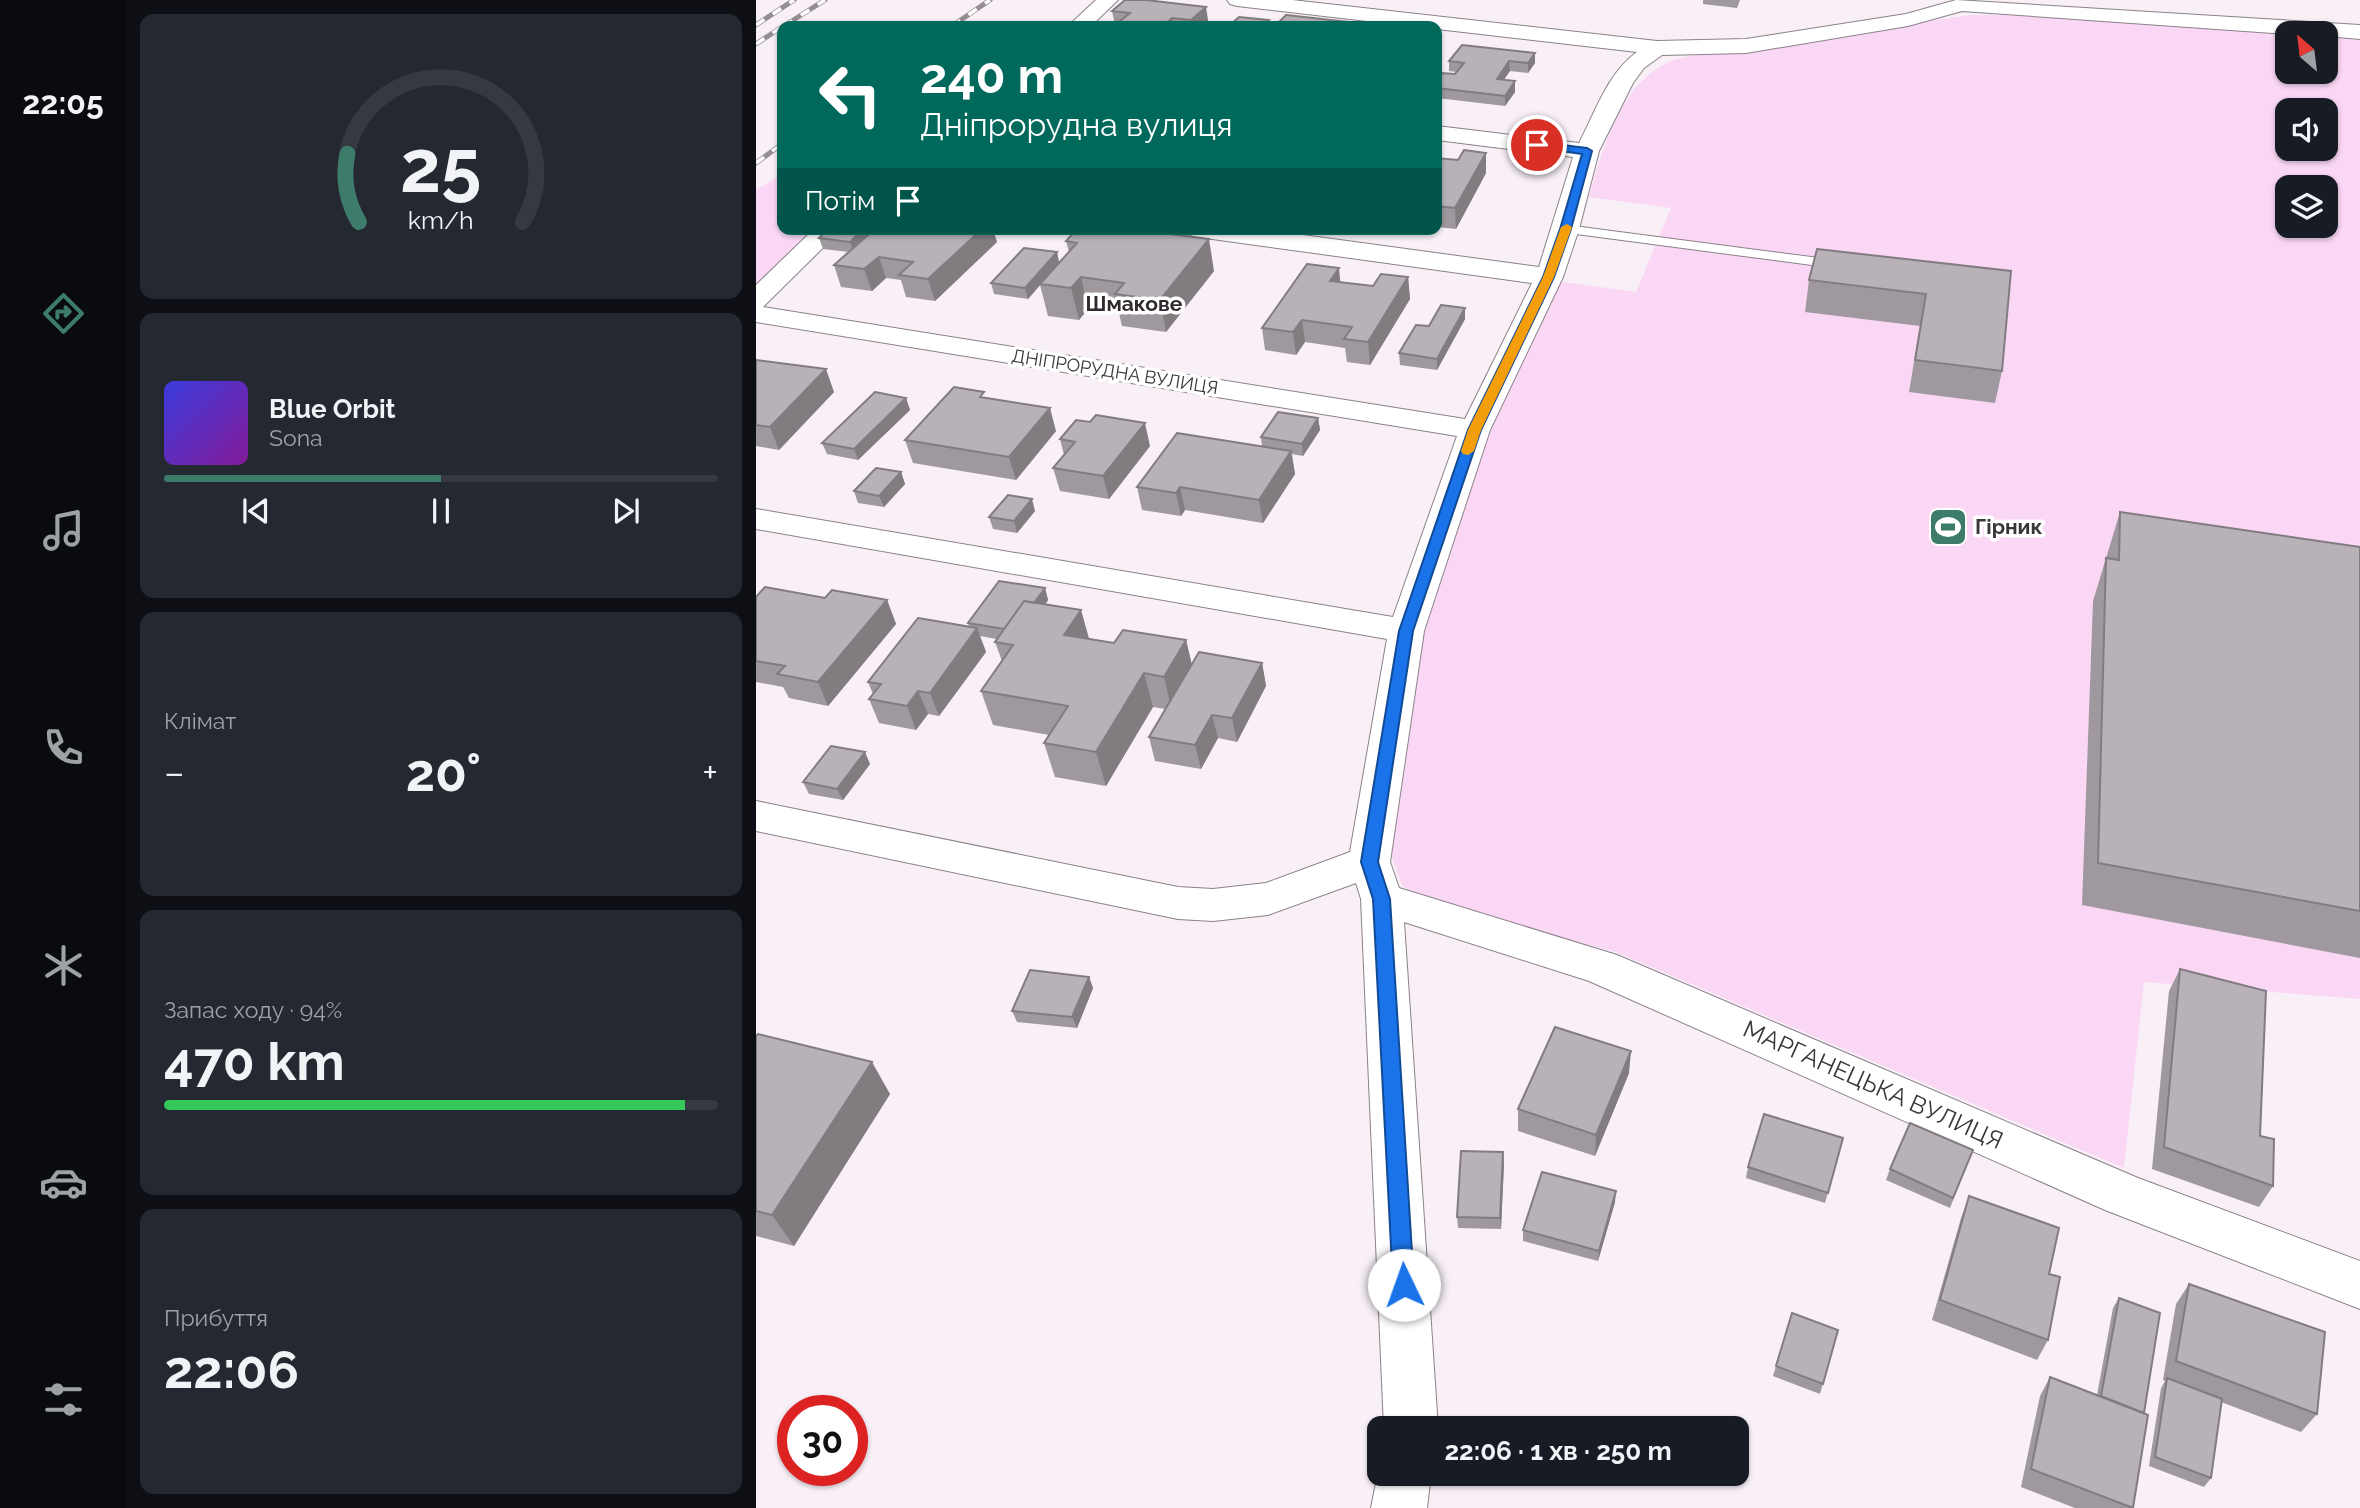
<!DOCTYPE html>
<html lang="uk">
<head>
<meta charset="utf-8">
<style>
  body { margin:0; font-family:Raleway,sans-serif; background:#242831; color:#f1f3f6; height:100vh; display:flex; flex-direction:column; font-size:26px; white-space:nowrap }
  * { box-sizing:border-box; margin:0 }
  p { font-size:23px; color:#9ea1a6 }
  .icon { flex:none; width:38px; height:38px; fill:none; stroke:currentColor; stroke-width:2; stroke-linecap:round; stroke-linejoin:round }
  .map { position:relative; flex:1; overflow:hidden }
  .side { display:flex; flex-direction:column; gap:14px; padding:14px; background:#0d0f14; width:630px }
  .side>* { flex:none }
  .banner { position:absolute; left:21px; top:21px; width:665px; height:214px; border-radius:14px; box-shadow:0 2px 5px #0004; background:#00695c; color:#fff; overflow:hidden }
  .needle { width:46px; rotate:332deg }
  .fabs { position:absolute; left:1519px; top:21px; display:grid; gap:14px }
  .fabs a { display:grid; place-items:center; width:63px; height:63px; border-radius:14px; background:#171b24; box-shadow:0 2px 5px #0004; font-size:35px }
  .speed { position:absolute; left:21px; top:1395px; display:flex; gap:14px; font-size:35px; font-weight:700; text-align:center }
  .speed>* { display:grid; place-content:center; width:91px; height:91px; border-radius:50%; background:#171b24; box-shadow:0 2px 5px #0004; line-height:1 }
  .speed .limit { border:10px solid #d22; background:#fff; color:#111 }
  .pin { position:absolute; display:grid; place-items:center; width:60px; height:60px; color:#fff; margin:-30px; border:4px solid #fff; border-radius:50%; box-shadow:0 2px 7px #0007 }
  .me { position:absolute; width:77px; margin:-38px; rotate:357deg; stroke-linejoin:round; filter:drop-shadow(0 0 5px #0008) }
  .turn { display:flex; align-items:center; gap:24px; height:147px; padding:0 28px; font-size:32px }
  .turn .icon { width:91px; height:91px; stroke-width:2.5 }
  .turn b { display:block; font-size:49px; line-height:60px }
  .then { display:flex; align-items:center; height:66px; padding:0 28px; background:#0003; gap:14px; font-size:26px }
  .big { font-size:52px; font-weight:700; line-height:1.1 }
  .side .card { flex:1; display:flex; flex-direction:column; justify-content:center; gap:10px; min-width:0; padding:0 24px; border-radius:14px; background:#242831 }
  .side .dial { align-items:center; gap:0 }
  .dial svg { height:182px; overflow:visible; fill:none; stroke:#363941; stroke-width:7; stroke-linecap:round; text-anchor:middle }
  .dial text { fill:#f1f3f6; stroke:none }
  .song { display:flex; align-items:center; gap:21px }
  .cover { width:84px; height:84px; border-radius:10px; background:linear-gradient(135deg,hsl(240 70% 55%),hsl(290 70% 35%)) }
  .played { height:7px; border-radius:4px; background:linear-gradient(90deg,#3d7c6b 50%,#363941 50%) }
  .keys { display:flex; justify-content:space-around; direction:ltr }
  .heat { display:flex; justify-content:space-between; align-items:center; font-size:38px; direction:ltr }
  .charge { height:10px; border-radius:5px; background:linear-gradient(90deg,#34c759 94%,#363941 0) }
  .trip { position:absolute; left:611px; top:1416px; width:382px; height:70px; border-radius:14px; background:#171b24; box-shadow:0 2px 5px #0004; font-weight:700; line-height:70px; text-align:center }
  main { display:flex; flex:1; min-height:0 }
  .dock { display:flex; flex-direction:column; width:126px; justify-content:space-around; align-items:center; background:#090b0e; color:#9ea1a6 }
  .dock .icon { width:49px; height:49px }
  .dock .active { color:#3d7c6b }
  .dock b { font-size:32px; color:#f1f3f6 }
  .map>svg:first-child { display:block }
  .green { fill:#fad7f5; fill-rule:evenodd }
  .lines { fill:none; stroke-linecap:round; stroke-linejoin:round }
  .lane-casing { stroke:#8a8289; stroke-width:2 }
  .street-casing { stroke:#8a8289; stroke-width:2 }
  .lane { fill:#fff; fill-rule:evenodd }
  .street { fill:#fff; fill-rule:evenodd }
  .rail-casing { stroke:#948e94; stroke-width:5 }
  .rail { stroke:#fff; stroke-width:3.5; stroke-dasharray:10; stroke-linecap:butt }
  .wall { fill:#9f989e }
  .shaded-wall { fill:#827c81 }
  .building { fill:#b9b1b8; stroke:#827c81; stroke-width:2 }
  .route { fill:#1a73e8; stroke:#114b97; stroke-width:2 }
  .slow { fill:#f59e0b }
  .labels { text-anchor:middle; stroke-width:7; stroke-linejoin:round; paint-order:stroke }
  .far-street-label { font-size:18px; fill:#393639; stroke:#fff }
  .far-quarter-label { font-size:21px; font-weight:bold; fill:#30292f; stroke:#fff }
  .poi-label { font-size:21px; font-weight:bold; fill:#393639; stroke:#fff; text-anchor:start }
  .near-street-label { font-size:24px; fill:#393639; stroke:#fff }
</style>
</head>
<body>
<main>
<nav class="dock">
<b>22:05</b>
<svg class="icon active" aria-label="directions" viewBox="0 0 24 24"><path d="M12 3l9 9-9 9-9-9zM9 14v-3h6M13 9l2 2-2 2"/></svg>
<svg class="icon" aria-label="music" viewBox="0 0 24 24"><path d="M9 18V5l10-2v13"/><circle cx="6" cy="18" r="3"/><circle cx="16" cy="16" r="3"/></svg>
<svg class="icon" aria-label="phone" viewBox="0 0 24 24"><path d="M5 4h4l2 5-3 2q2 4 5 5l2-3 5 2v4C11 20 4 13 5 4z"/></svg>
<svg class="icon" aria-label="climate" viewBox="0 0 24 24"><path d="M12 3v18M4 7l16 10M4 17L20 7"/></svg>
<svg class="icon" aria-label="car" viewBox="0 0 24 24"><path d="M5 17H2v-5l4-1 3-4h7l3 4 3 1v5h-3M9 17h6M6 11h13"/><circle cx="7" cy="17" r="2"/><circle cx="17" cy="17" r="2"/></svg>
<svg class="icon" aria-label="filters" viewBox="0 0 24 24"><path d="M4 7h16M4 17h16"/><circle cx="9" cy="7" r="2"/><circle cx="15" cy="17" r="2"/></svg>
</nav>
<section class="side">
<div class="card dial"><svg viewBox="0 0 100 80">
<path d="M14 69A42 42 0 1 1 86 69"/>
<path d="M14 69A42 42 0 0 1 9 39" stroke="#3d7c6b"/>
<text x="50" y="56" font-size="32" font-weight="700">25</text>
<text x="50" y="72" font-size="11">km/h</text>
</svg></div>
<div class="card">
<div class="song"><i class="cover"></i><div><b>Blue Orbit</b><p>Sona</p></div></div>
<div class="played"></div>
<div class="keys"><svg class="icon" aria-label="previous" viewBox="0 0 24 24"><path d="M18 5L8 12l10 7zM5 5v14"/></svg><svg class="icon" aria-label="pause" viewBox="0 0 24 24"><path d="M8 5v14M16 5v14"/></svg><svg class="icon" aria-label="next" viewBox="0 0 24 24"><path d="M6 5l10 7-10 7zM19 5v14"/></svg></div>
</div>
<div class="card"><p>Клімат</p>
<div class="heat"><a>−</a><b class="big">20°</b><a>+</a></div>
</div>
<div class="card"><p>Запас ходу · 94%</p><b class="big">470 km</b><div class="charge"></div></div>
<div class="card"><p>Прибуття</p><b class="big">22:06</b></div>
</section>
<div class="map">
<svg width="1604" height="1508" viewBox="0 0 1604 1508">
  <rect width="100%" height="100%" fill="#f8eff7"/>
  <path class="green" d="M1215,15H1261L1531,33V72H1570V36L1604,38V999L1388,982L1368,1168L860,952L680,904L646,886L631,842L664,634L730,435L800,281L880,292L915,208L833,197C847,149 863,85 913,62C924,57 938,56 950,52ZM1531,110H1570V149H1531ZM1531,187H1570V226H1531Z
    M26,174V229H59L0,288V190Z"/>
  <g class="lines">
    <defs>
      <path id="lane" d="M810,225L1086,261L1093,265L1086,269L805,232L803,229Z"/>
      <path id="street" d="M340,0H362L335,26H312Z
        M471,0H536L901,41L990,39L1150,14L1200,0L1604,25V39L1570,36V33L1531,34L1206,11L1152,26L990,53L906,55L888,68L877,83L843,151L823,229L807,277L734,430L668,631L634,862L643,888L861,955L1382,1178L1604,1261V1309L1349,1210L833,981L648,922L682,1428H628L605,899L600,883L512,915L457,921L422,919L0,831V801L422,887L457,889L510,883L594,852L631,639L0,529V509L637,617L701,436L0,322V285L58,229H86L7,307L709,419L776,283L442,237L433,235L429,229H502L783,267L817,157L681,140V126L823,143C839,113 852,72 881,52L681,29V26H654L481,6L474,4Z
        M623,1468V1474H675L671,1508H615Z"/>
    </defs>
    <use href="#lane" class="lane-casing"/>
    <use href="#street" class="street-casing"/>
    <use href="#lane" class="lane"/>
    <use href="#street" class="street"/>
    <defs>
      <path id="rail" d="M0,25L38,0
        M28,26L69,0
        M196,26L234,0
        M0,44L26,27
        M0,163L26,144"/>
    </defs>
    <use href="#rail" class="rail-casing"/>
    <use href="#rail" class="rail"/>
  </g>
  <path class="wall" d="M369,0L453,26H358L359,25L356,11Z
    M947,0H984L981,8L947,4Z
    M779,53V63L772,73L754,71L747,80L759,81V92L749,106L681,98V80L699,74L701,72L693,71V61Z
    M730,153V173L700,229L681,227V158L702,160Z
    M321,229L458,271L410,332L366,326L363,313L332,309L323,320L292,316L284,285L272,299L238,294L235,283L301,252L303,262L313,252L310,241Z
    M63,238L241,242L179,301L150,297L145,280L130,278L116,291L85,287L78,265L93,252L67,249Z
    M1255,271L1246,371L1239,403L1153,392L1164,326L1049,312L1053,280Z
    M652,277L654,299L614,365L591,362L589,348L549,342L540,355L509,350L506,328L584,282L617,286Z
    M709,308V319L681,370L644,365L643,353Z
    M0,360L78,392L23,450L0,446Z
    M150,398L154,410L102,460L71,454L66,443Z
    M230,398L300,431L260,480L157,463L149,440Z
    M562,418L564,430L547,456L536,454L539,474L507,523L429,510L425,516L386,510L381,487L506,446L505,437Z
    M304,439L394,446L353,499L304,491L297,468L308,455Z
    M145,472L149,484L128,507L102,503L98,491Z
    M279,511L261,533L237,529L233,517Z
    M1364,512L1604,547V958L1326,905L1337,601Z
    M289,588L292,600L289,605L325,610L333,638L358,643L430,640L436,665L506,663L510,686L481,742L462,738L445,769L399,761L393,737L409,709L397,707L350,786L299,777L288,743L293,735L237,725L225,691L246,661L239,642L241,639L224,636L230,652L183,716L172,714L160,730L123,723L113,699L117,694L112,682L213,627L212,623Z
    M0,597L131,600L140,624L72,706L33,698L27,687L0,682Z
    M114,764L87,800L53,794L47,782Z
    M1424,969L1504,1136L1517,1186L1503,1207L1396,1169L1413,991Z
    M333,977L337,988L321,1028L261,1022L256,1011Z
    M0,1036L134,1094L38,1246L0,1236Z
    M873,1073L839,1156L762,1131V1109Z
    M1087,1138L1069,1203L990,1178L992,1167Z
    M1217,1150L1194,1208L1130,1180L1134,1169Z
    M748,1163L745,1229L702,1228L701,1217Z
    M1213,1196L1293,1274L1292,1340L1281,1360L1176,1320L1205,1218Z
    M859,1202L842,1261L767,1241V1230Z
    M1433,1284L1561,1414L1545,1432L1465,1402L1455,1478L1448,1487L1393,1466L1405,1388L1409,1381L1407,1380L1420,1304Z
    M1363,1298L1388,1413L1377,1508H1319L1265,1487L1284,1396L1294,1377L1341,1395L1357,1308Z
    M1082,1330L1064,1394L1017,1376L1020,1366Z"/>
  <path class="shaded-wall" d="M450,7L453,26H436L435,20Z
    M416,18L418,26H407Z
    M513,20L514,26H507Z
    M779,53V63L772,73V63Z
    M753,61L754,71L741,90V79Z
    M759,81V92L749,106V96Z
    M730,153V173L700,229L699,208Z
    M107,229H122L98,253L94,242Z
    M226,229H237L241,242L179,301L172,279Z
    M453,239L458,271L410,332L404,300Z
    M301,252L303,263L272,299L269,288Z
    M123,257L130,278L116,291L108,269Z
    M583,268L585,290L574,281Z
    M325,277L332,309L323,320L315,288Z
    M652,277L654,299L614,365L612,342Z
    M709,308V319L681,370V359Z
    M546,320L549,342L540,355L537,332Z
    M70,369L78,392L23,450L14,427Z
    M150,398L154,410L102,460L98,449Z
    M294,408L300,431L260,480L253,457Z
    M562,418L564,430L547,456L546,444Z
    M389,423L394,446L353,499L347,476Z
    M535,451L539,474L507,523L503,500Z
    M145,472L149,484L128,507L123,496Z
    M424,487L429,510L425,516L420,493Z
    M276,499L279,511L261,533L258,521Z
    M289,588L292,600L262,643L258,631Z
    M131,600L140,624L72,706L62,682Z
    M325,610L334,644L308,635Z
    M221,628L230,652L183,716L174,693Z
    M430,640L438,674L416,711L408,677Z
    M506,663L510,686L481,742L476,718Z
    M388,673L397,707L350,786L340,752Z
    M162,691L172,714L160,730L151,706Z
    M456,715L462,738L445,769L439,745Z
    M109,752L114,764L87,800L81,789Z
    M333,977L337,988L321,1028L316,1017Z
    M875,1051L873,1073L839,1156L840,1135Z
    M116,1062L134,1094L38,1246L16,1215Z
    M747,1152L748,1163L745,1229L744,1218Z
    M860,1191L859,1202L842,1261L843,1251Z"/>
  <path class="building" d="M369,0H390L450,7L435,20L416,18L407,26H358L374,13L356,11Z
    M530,15L611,24L609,26H519Z
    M483,17L513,20L507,26H473Z
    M706,45L779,53L772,63L753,61L741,79L759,81L749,96L681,88V80L686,73L699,74L708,63L693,61Z
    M708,150L730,153L699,208L681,206V158L702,160Z
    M72,229H107L94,242L63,238Z
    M119,229H226L172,279L143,275L157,262L123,257L108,269L78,265Z
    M321,229H374L453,239L404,300L359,294L368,283L325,277L315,288L284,284L321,243L310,241Z
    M268,248L301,252L269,288L235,283Z
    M1061,249L1255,271L1246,371L1159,360L1170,294L1053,280Z
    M551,264L583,268L574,281L617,286L625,274L652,277L612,342L588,339L596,327L546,320L537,332L506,328Z
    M685,305L709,308L681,359L643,353L660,325L673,326Z
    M0,360L70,369L14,427L0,425Z
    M198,387L228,392L224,397L294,408L253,457L149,440Z
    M119,392L150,398L98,449L66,443Z
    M522,412L562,418L546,444L505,437Z
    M340,415L389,423L347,476L297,468L319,442L304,439L320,420L334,422Z
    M421,433L535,451L503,500L424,487L420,493L381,487Z
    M120,468L145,472L123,496L98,491Z
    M252,495L276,499L258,521L233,517Z
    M1364,512L1604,547V911L1342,863L1350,558L1363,560Z
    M243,581L289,588L278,603L268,601L248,629L212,623Z
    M9,587L69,598L76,590L131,600L62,682L21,674L29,666L0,661V597Z
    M268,601L325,610L308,635L358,643L367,630L430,640L408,677L388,673L340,752L288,743L312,706L225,691L257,645L239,642Z
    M162,618L221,628L174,693L162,691L151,706L113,699L125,684L112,682Z
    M443,652L506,663L476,718L456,715L439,745L393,737Z
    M75,746L109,752L81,789L47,782Z
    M1424,969L1510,991L1504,1136L1518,1139L1517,1186L1408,1147Z
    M274,970L333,977L316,1017L256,1011Z
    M799,1027L875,1051L840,1135L762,1109Z
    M2,1034L116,1062L16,1215L0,1211V1036Z
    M1008,1114L1087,1138L1072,1193L992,1167Z
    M1154,1123L1217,1150L1197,1198L1134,1169Z
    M705,1151L747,1152L744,1218L701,1217Z
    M786,1172L860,1191L843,1251L767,1230Z
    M1213,1196L1303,1228L1293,1274L1304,1277L1292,1340L1184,1300Z
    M1433,1284L1569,1332L1561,1414L1420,1361Z
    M1363,1298L1404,1313L1388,1413L1345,1396Z
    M1036,1313L1082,1330L1067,1384L1020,1366Z
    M1294,1377L1392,1415L1377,1508L1275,1469Z
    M1411,1378L1466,1399L1455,1478L1399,1457Z"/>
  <path class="route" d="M781,142L831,148L836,151L815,229L798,277L725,430L657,631L622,862L634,899L658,1285L655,1292L648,1295L640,1292L637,1285L617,899L605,862L643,631L712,430L787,277L804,229L826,154L778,147L776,145Z"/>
  <path class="slow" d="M811,224L816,227L798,277L725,430L718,451L712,455L707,454L705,451L712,430L787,277L805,227Z"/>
  <defs>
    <symbol id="stadium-square" viewBox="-11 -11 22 22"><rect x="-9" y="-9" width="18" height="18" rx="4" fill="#3d7c6b" stroke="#fff"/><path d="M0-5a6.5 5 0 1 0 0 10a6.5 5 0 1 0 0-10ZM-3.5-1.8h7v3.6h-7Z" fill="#fff"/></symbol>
  </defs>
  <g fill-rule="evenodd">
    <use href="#stadium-square" x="1170" y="505" width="44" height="44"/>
  </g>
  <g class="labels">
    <g class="far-street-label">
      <text transform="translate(359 372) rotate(9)" y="6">ДНІПРОРУДНА ВУЛИЦЯ</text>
    </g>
    <g class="far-quarter-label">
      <text x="378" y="311">Шмакове</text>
    </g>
    <g class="poi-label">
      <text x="1219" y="534">Гірник</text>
    </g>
    <g class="near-street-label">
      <text transform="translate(1117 1085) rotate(24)" y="8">МАРГАНЕЦЬКА ВУЛИЦЯ</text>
    </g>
  </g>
</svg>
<div class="fabs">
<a><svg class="needle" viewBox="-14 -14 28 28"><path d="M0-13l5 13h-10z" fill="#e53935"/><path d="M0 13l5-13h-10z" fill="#9ea1a6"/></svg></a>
<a><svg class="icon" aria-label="sound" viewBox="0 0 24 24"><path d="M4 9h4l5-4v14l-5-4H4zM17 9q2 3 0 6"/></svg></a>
<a><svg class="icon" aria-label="layers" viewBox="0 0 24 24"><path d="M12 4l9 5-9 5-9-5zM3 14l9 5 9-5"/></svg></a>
</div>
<div class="speed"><div class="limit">30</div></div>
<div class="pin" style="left:781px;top:145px;background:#d93025"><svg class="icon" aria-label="arrive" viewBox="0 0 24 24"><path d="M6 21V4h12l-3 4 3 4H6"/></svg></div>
<svg class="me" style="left:648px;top:1285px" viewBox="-20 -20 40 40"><circle r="19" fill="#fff"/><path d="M0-13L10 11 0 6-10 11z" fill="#1a73e8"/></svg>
<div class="trip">22:06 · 1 хв · 250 m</div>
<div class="banner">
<div class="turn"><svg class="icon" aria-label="left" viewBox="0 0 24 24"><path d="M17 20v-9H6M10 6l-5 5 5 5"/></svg><div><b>240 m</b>Дніпрорудна вулиця</div></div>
<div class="then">Потім<svg class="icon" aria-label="arrive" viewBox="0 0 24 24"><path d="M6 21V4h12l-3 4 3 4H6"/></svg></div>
</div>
</div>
</main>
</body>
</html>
